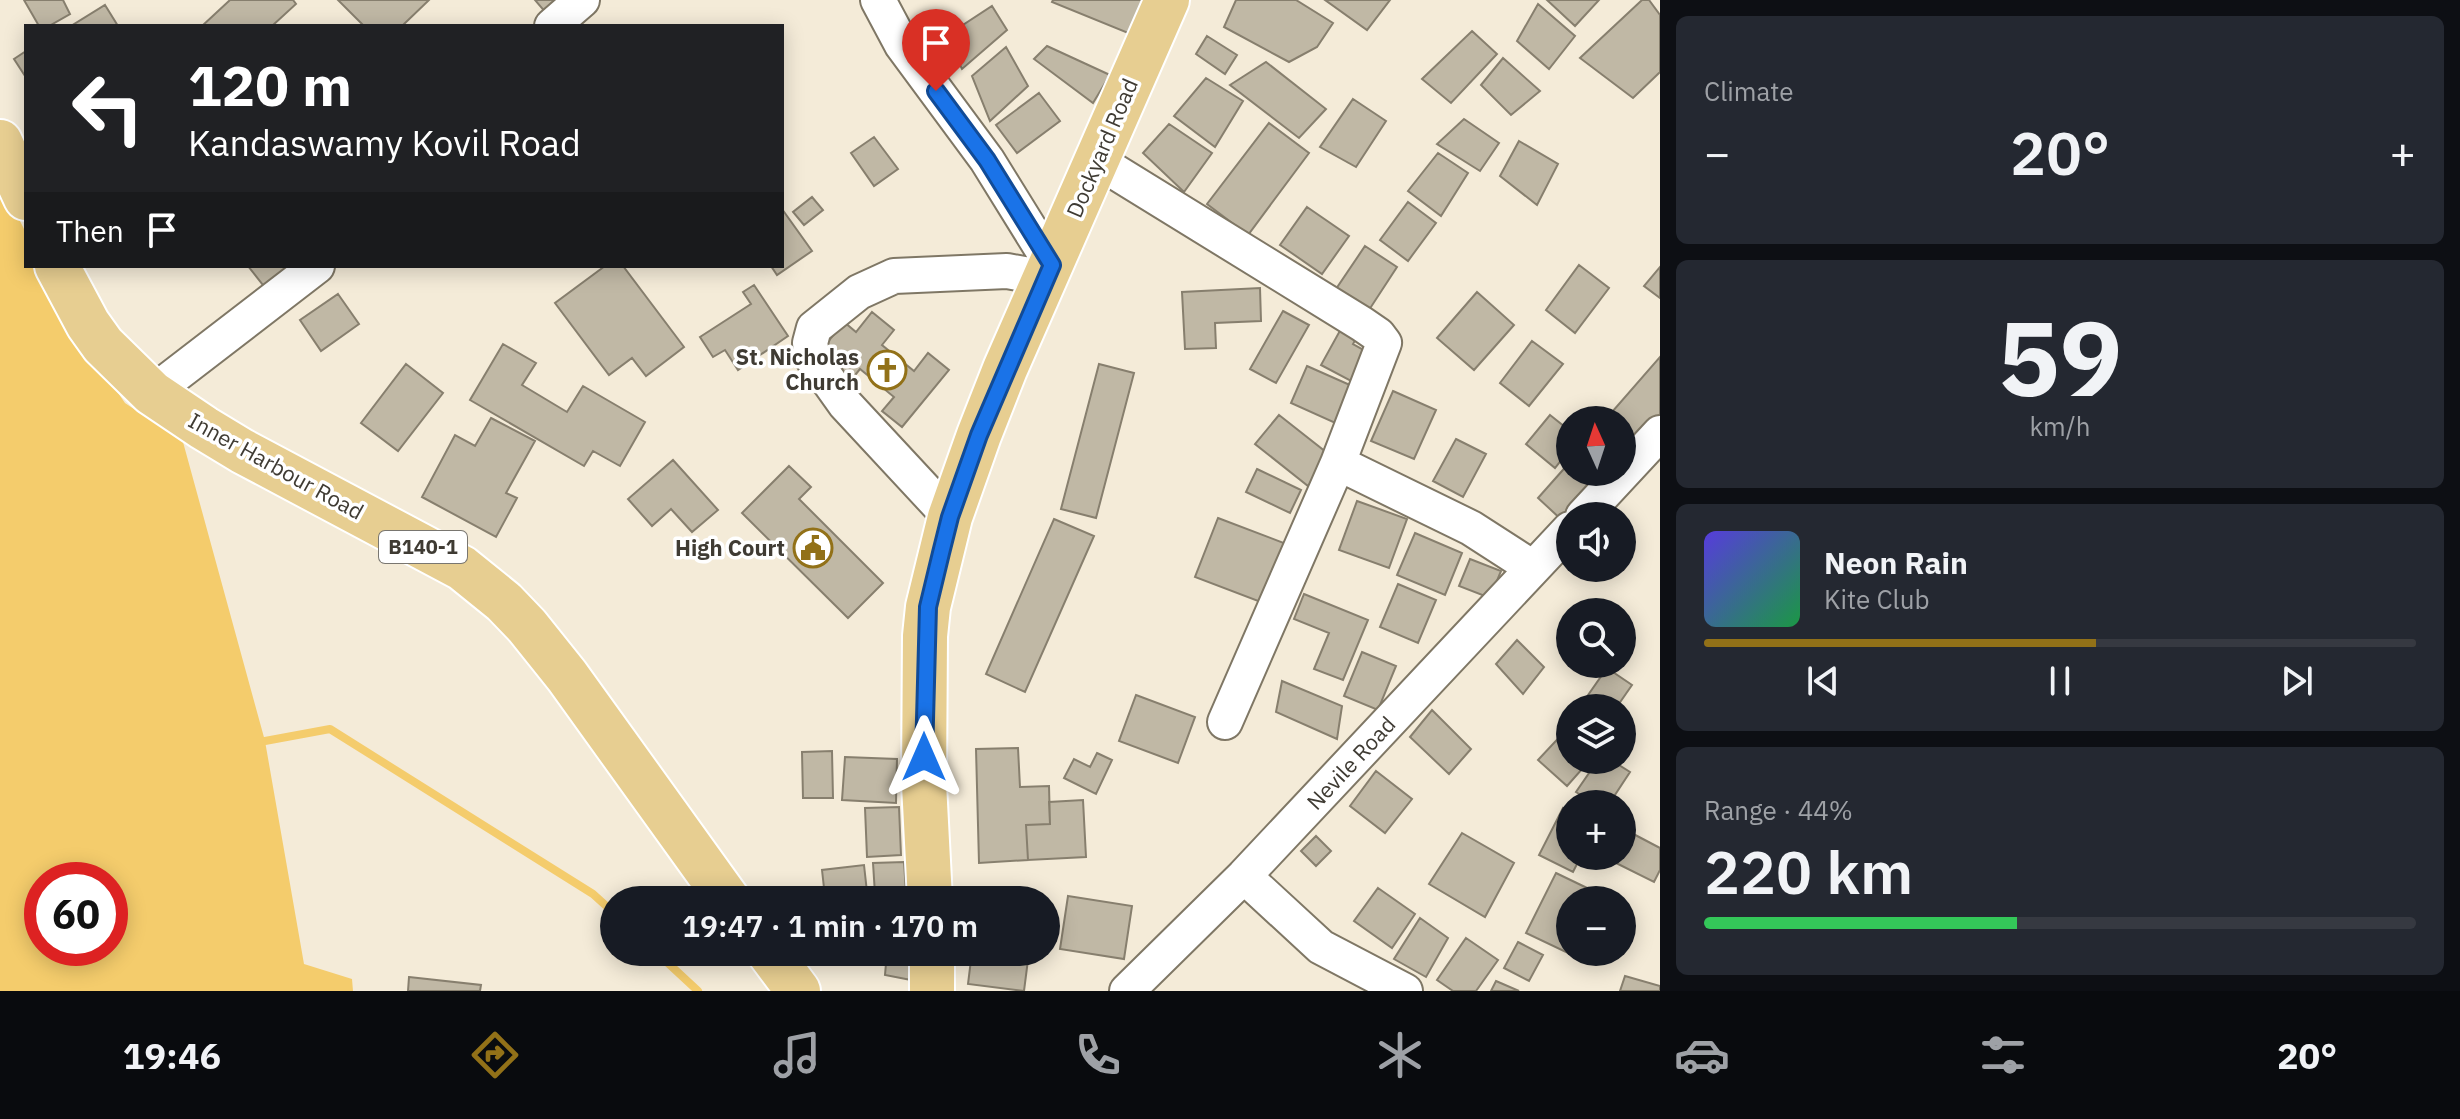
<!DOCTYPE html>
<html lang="en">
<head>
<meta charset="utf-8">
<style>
  body { margin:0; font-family:"IBM Plex Sans",sans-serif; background:#242831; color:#f1f3f6; height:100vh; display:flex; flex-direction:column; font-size:30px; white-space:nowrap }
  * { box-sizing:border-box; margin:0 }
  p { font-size:26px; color:#9ea1a6 }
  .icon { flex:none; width:44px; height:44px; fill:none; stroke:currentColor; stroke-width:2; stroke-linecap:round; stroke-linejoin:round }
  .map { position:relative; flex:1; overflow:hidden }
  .sheet { display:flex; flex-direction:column; gap:16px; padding:16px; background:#0d0f14; width:800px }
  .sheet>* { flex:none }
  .guide { position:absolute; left:24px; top:24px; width:760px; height:244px; border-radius:0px; box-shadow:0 4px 20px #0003; background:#202124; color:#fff; overflow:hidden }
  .needle { width:52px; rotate:357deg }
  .tools { position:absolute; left:1556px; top:406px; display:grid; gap:16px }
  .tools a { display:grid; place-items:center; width:80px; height:80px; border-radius:50%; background:#171b24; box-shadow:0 4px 20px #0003; font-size:40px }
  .speed { position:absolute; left:24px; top:862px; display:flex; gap:16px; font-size:40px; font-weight:700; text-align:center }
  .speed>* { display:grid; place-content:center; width:104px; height:104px; border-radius:50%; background:#171b24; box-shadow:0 4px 20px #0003; line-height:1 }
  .speed .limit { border:12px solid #d22; background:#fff; color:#111 }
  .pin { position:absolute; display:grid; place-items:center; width:68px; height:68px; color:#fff; margin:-82px -34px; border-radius:50% 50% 50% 0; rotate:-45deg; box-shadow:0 0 8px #0007 }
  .pin .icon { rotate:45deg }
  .me { position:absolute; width:88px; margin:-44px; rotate:0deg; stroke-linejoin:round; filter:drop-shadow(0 0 6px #0008) }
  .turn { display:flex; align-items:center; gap:28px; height:168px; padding:0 32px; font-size:36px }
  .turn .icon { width:104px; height:104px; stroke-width:2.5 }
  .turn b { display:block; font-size:56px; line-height:68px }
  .then { display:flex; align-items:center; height:76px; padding:0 32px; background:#0003; gap:16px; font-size:30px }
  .big { font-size:60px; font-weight:600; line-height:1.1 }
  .sheet .card { flex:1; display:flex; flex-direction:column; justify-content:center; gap:12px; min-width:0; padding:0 28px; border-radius:12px; background:#242831 }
  .sheet .dial { align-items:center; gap:0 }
  .dial b { font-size:104px; line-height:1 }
  .song { display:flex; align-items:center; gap:24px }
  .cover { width:96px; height:96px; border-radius:12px; background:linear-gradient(135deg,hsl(250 70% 55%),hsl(140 70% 35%)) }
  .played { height:8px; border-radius:4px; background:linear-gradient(90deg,#927118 55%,#363941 55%) }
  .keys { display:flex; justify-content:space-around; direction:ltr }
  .heat { display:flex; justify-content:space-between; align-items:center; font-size:44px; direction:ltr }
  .charge { height:12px; border-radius:6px; background:linear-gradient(90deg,#34c759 44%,#363941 0) }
  .trip { position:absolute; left:600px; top:886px; width:460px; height:80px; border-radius:40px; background:#171b24; box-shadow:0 4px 20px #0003; font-weight:600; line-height:80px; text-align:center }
  .menu { display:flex; height:128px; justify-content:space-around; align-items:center; background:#090b0e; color:#9ea1a6 }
  .menu .icon { width:56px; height:56px }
  .menu .selected { color:#927118 }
  .menu b { font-size:36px; color:#f1f3f6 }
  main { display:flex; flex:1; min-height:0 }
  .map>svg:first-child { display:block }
  .water { fill:#f4cc6c; fill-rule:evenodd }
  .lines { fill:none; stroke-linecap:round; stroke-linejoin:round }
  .stream { stroke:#f4cc6c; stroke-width:8 }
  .building { fill:#c0b8a5; stroke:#877f6e; stroke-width:2 }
  .minor-casing { stroke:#7f7765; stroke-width:38 }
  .major-casing { stroke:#fff; stroke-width:48 }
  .minor { stroke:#fff; stroke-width:34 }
  .major { stroke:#e7ce91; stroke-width:44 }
  .route-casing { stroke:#114b97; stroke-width:20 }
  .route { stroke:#1a73e8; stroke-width:14 }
  .labels { text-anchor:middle; stroke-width:7; stroke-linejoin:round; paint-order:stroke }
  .shield { fill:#fff; stroke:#797670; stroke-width:2 }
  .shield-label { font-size:20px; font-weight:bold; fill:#3f3b33 }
  .street-label { font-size:22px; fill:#3f3b33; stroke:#fff }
  .poi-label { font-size:22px; font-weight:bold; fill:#3f3b33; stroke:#fff; text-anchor:end }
</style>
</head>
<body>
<main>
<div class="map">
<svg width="1660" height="991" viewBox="0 0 1660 991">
  <rect width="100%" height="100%" fill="#f4ebd8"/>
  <path class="water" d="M0,181L26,233V266H43L75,330L125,403L183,442L265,741L304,964L352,979L353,991H0ZM42,880H110V948H42Z"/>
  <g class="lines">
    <path class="stream" d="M265,741L330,729L593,894L614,913
      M656,952L698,991"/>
  </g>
  <path class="building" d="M24,0H63L70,14L49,26H39Z
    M230,0H293L296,4L272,26H202Z
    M338,0H429L402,26H364Z
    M535,0H563L546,13Z
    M1053,0H1147L1133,35L1052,2Z
    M1236,0H1296L1333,23L1317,47L1289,62L1224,27Z
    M1325,0H1390L1367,30Z
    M1547,0H1599L1575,26Z
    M1642,0H1649L1660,15V72L1633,98L1580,58Z
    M1538,4L1575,36L1549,69L1517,41Z
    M105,5L118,26H71Z
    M992,6L1007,30L962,69L946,36Z
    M1472,31L1497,54L1451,103L1422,79Z
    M1207,36L1237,55L1225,74L1196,54Z
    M1047,46L1110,75L1093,103L1034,59Z
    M1006,47L1028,86L990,121L972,76Z
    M26,51V75L25,76L14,59Z
    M1503,58L1540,91L1511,115L1481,85Z
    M1266,62L1326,109L1299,138L1230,85Z
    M1206,78L1243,101L1215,147L1174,116Z
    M1039,93L1060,121L1017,153L996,125Z
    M1353,99L1386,121L1356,167L1320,147Z
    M1464,119L1499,143L1480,171L1437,144Z
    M1269,123L1309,153L1248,235L1207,204Z
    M1169,124L1212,153L1184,192L1143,153Z
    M874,137L898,169L874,186L851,153Z
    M1519,141L1558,164L1537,205L1500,176Z
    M1438,153L1468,173L1441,216L1408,191Z
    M812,197L823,210L804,225L793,212Z
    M1408,202L1436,223L1408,261L1380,240Z
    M1307,207L1349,236L1322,274L1280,245Z
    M782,209L812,251L777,275L771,266H782Z
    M1365,246L1397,267L1369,310L1336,289Z
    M1579,265L1609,288L1575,333L1546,310Z
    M248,266H317L274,299Z
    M605,266H623L684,347L646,376L632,358L609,375L555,303Z
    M1660,267V298L1644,286Z
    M754,285L788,336L738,370L725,350L713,357L700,337L751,304L743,292Z
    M1260,288L1261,321L1215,323L1216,348L1185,349L1182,292Z
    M1477,292L1514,325L1474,370L1437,338Z
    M338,294L359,324L321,351L300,320Z
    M1283,311L1309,325L1276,383L1250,369Z
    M872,312L894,330L882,345L914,371L928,353L949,370L902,427L882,411L894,397L860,369L847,385L827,369L839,355L826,344L844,322L856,332Z
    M1342,327L1358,335L1353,344L1367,352L1351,381L1321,365Z
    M1532,341L1563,364L1529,406L1500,383Z
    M503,344L536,363L522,385L567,412L583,386L645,422L620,466L593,451L584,466L470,400Z
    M1660,357V415L1628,450L1622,445V420H1605Z
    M406,364L443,393L398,451L361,423Z
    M1099,364L1134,373L1096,518L1061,509Z
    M1307,366L1359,389L1342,426L1291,403Z
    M1393,391L1436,410L1414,459L1371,441Z
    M1279,415L1331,456L1308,486L1255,444Z
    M1550,415L1570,431V449L1555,468L1526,444Z
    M491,418L535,441L506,493L517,498L496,537L422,497L455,435L475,446Z
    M1456,439L1486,454L1463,497L1433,481Z
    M673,460L718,510L692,532L671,509L652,526L628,499Z
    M1570,462V472H1609L1564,522L1538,498Z
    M789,466L811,487L799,499L883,583L848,618L742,513Z
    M1257,469L1301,490L1290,513L1246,492Z
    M1357,501L1407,519L1389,568L1339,550Z
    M1218,518L1289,545L1266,604L1195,577Z
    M1054,519L1094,536L1025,692L986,674Z
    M1415,533L1462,553L1445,595L1397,575Z
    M1470,559L1501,571L1490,598L1459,586Z
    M1398,584L1436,600L1418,643L1380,627Z
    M1304,594L1368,620L1343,680L1314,669L1329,633L1294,619Z
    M1517,640L1544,667L1523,694L1496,664Z
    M1362,652L1396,666L1378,710L1344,696Z
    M1607,668L1632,685L1616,708H1579Z
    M1282,681L1342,706L1337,739L1276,712Z
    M1136,695L1195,717L1178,763L1119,741Z
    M1432,710L1471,749L1449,774L1410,737Z
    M1566,730L1570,733V760H1590L1567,786L1538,760Z
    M1018,748L1020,787L1049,786L1050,824L1026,825L1028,860L979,863L976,749Z
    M832,751L833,798H803L802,752Z
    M1097,753L1112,760L1096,794L1064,778L1074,759L1090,767Z
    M845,757L897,759L896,803L842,800Z
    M1598,760H1611L1630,772L1609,804H1595L1576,792Z
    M1376,771L1412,799L1385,833L1350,806Z
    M1083,800L1086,857L1028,860L1026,825L1050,824L1049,802Z
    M899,807L901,855L867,857L865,808Z
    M1563,808L1570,812V856H1581L1573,872L1539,855Z
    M1622,828L1660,848V870L1654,882L1602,856H1622Z
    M1462,833L1514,863L1485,917L1429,884Z
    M1316,836L1331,851L1316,866L1301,851Z
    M904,862L906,892L875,894L873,863Z
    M864,865L867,892L825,897L822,870Z
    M1556,873L1612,900H1570V952H1595L1589,963L1526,933Z
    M1378,888L1415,914L1392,948L1354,921Z
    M1068,896L1132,906L1124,959L1060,949Z
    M1420,918L1448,938L1426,977L1394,959Z
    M1466,938L1498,960L1476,991H1453L1437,980Z
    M1518,942L1543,955L1529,981L1504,968Z
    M887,952H911V980L885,975Z
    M972,952H1029L1024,991L968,984Z
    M1625,976L1660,986V991H1620Z
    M409,977L481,985L480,991H408Z
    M1496,981L1519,991H1491Z"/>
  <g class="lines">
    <defs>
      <path id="minor" d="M878,0L902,45L987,160L1052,265
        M552,26L582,0
        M1096,160L1362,324L1378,335L1384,343L1338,463L1225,722
        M152,393L317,266
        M1338,463L1471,528L1533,568
        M1583,516L1660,433
        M950,517L845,404L813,359L810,343L814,328L859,292L894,276L1007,271L1046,278
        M1244,876L1321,947L1405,991
        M1127,991L1244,876L1570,529"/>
      <path id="major" d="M0,142L26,198
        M57,266L88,324L103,345L152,393L204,428L242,451L462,568L504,602L527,626L567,676L728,900
        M930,900L924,784L925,636L928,607L950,517L979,435L1005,369L1167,0
        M769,952L798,991
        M932,952V991"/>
    </defs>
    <use href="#minor" class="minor-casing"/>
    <use href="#major" class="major-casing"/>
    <use href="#minor" class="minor"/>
    <use href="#major" class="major"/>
  </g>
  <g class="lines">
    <defs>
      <path id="route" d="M924,757L928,607L941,553L950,517L979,435L1052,265L987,160L936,91"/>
    </defs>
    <use href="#route" class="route-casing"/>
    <use href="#route" class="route"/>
  </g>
  <defs>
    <symbol id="church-ring" viewBox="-11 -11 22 22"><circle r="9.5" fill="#fff" stroke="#927118" stroke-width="1.5"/><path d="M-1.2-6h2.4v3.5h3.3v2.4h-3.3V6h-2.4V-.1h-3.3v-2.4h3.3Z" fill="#927118"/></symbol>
    <symbol id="civic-ring" viewBox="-11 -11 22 22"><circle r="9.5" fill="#fff" stroke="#927118" stroke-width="1.5"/><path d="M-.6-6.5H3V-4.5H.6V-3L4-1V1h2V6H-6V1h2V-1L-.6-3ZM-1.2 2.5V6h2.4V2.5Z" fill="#927118"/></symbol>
  </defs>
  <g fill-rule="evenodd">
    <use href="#church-ring" x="865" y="348" width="44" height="44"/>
    <use href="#civic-ring" x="791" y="526" width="44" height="44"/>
  </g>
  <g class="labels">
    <rect class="shield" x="379" y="531" width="88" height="32" rx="6"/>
    <g class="shield-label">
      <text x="423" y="554">B140-1</text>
    </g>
    <g class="street-label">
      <text transform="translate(1102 148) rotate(-67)" y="8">Dockyard Road</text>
      <text transform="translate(276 466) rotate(29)" y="8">Inner Harbour Road</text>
      <text transform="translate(1351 763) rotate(-47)" y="8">Nevile Road</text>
    </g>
    <g class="poi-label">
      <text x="859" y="365">St. Nicholas<tspan x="859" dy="25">Church</tspan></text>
      <text x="785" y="556">High Court</text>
    </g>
  </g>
</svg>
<div class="tools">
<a><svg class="needle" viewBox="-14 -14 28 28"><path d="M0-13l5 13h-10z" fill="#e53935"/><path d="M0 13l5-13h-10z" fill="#9ea1a6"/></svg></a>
<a><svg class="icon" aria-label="sound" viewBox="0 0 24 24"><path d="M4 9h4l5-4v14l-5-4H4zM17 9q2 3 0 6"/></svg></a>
<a><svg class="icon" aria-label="search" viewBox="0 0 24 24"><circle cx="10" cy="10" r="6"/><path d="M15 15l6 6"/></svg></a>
<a><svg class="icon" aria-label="layers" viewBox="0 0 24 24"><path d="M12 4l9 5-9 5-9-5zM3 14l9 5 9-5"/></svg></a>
<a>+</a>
<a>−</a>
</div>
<div class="speed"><div class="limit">60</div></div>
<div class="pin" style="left:936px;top:91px;background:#d93025"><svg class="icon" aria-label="arrive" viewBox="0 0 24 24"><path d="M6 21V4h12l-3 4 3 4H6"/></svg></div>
<svg class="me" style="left:924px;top:757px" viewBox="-20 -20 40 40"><path d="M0-17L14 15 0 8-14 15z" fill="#1a73e8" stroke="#fff" stroke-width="4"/></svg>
<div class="trip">19:47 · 1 min · 170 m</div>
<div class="guide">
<div class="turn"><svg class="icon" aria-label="left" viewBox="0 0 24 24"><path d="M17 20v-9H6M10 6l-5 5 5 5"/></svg><div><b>120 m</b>Kandaswamy Kovil Road</div></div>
<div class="then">Then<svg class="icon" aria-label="arrive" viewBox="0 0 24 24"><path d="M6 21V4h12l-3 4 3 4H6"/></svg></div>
</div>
</div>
<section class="sheet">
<div class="card"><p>Climate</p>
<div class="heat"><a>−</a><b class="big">20°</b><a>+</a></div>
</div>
<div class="card dial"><b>59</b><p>km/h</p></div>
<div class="card">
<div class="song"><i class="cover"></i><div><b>Neon Rain</b><p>Kite Club</p></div></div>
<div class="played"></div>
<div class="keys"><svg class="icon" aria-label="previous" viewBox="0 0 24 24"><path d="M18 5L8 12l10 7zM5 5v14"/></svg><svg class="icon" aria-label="pause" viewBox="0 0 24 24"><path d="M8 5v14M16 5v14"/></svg><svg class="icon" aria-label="next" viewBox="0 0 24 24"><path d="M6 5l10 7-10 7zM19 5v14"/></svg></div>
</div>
<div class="card"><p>Range · 44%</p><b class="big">220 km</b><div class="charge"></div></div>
</section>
</main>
<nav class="menu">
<b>19:46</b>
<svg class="icon selected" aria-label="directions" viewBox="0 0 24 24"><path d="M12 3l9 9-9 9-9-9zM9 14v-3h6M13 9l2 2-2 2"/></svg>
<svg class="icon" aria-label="music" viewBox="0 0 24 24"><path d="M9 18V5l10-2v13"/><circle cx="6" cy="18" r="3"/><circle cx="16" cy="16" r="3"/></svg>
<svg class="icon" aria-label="phone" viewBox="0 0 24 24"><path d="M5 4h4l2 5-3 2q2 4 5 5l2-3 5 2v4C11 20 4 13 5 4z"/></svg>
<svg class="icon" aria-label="climate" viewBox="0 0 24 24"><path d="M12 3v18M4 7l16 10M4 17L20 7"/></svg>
<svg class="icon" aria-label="car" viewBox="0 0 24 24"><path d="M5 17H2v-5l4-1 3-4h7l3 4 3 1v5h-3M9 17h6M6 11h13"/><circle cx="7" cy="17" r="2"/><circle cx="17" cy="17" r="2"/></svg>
<svg class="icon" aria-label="filters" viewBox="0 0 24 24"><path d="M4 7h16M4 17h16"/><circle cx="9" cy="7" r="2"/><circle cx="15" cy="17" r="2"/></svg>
<b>20°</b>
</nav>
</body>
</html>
